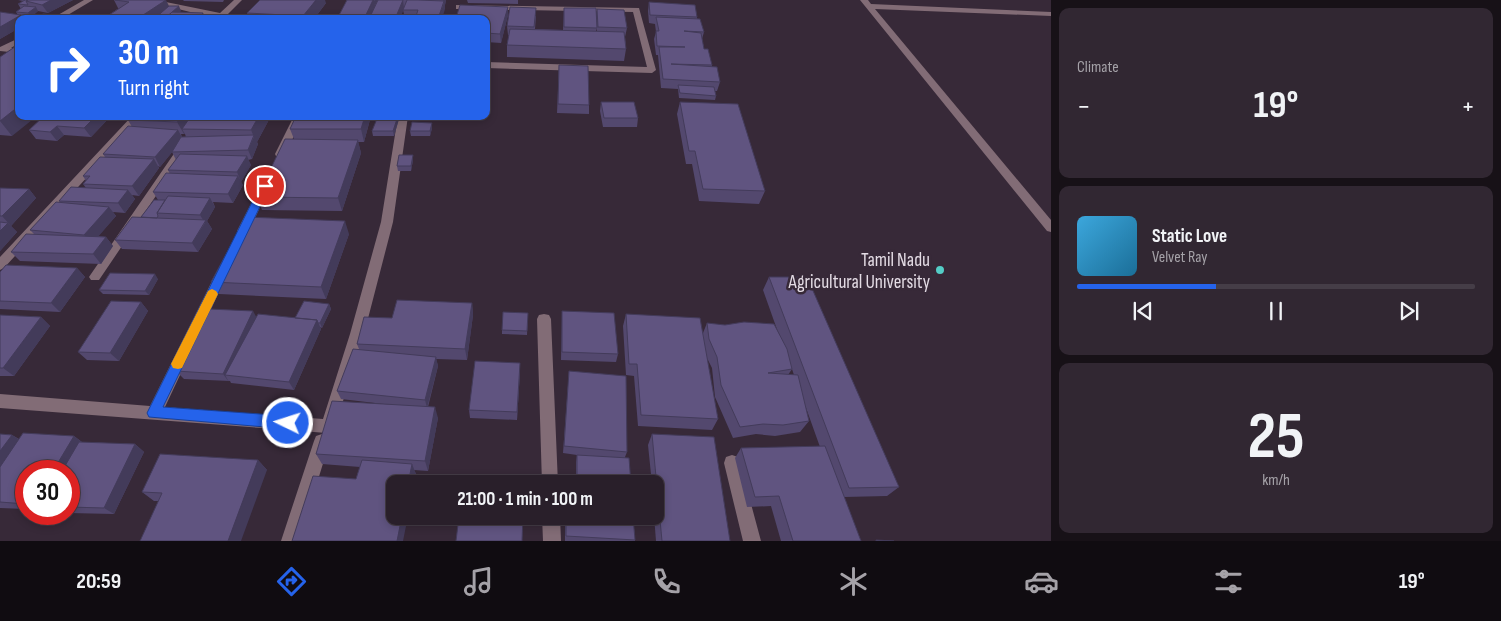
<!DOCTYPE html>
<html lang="en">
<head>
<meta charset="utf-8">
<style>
  body { margin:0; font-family:"Sofia Sans Condensed",sans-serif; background:#312732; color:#f1f3f6; height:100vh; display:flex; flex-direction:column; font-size:19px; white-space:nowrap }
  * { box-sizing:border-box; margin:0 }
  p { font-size:16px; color:#a5a2a8 }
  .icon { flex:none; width:28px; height:28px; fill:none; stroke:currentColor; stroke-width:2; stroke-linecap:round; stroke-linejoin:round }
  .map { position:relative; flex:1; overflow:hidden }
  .drawer { display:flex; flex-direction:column; gap:8px; padding:8px; background:#171117; width:450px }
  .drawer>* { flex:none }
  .guide { position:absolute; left:15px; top:15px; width:475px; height:105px; border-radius:10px; box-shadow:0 2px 8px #0003,0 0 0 1px #453d47; background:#2563eb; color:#fff; overflow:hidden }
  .speed { position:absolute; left:15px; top:460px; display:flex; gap:10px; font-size:25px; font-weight:700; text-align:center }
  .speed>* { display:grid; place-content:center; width:65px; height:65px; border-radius:50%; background:#291f2a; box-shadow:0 2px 8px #0003,0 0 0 1px #453d47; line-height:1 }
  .speed .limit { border:8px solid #d22; background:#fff; color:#111 }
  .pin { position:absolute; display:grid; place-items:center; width:42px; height:42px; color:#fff; margin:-21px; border:2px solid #fff; border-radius:50%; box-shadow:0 1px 5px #0007 }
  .me { position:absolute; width:55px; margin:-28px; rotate:274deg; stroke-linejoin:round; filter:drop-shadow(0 0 4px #0008) }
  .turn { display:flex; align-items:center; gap:18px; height:105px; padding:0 20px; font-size:22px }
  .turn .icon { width:65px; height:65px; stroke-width:2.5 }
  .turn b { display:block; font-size:35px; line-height:42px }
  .big { font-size:38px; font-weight:700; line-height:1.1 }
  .drawer .tile { flex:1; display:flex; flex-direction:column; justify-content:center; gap:8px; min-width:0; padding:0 18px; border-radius:10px; background:#312732 }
  .drawer .dial { align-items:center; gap:0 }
  .dial b { font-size:65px; line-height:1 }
  .song { display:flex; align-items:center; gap:15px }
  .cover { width:60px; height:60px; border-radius:8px; background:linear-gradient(135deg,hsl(200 70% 55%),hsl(200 70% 35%)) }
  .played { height:5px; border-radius:2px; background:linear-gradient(90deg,#2563eb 35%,#453d47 35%) }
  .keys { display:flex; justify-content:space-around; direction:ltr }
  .heat { display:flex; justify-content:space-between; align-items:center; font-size:28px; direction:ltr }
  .trip { position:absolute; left:386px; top:475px; width:278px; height:50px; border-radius:10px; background:#291f2a; box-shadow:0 2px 8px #0003,0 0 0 1px #453d47; font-weight:700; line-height:50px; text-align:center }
  .dock { display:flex; height:80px; justify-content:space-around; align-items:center; background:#100c11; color:#a5a2a8 }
  .dock .icon { width:35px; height:35px }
  .dock .current { color:#2563eb }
  .dock b { font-size:22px; color:#f1f3f6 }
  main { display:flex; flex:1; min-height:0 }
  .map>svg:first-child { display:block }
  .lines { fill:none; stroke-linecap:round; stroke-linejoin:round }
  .minor { fill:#826c76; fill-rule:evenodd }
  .wall { fill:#53486e; fill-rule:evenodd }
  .shaded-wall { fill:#433b5a }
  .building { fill:#605480; stroke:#433b5a }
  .route { fill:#2563eb; stroke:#184099 }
  .slow { fill:#f59e0b }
  .poi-dot { fill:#54cdc7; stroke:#372938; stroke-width:2 }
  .labels { text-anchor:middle; stroke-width:5; stroke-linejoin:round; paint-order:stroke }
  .poi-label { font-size:19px; fill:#e4dce5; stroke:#372938; text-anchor:end }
</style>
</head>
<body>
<main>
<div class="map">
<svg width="1051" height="541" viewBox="0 0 1051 541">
  <rect width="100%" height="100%" fill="#372938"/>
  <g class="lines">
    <path class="minor" d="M84,0H93L61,19H51Z
      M141,0H156L220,13L234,0H242L226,16L227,19H219Z
      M860,0H868L871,4L1051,12V16L875,9L1051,220V232L1047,231Z
      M456,5L639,8L656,70L652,73L486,68V62L647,67L633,12L459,9H456Z
      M19,38V43L11,48H19V53L0,51V47Z
      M132,116H143L4,268L0,270V257Z
      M200,116H210L99,280H91L89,277L91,274Z
      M294,116H304L284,156H276L275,154Z
      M398,116H408L393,222L364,334L338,417L333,423L335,426L332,431L327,433L0,408V394L150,406L216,273L218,270H226L228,273L165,407L323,419L350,334L381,222Z
      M265,182L270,186L249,231L243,235L239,234L237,231L260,186Z
      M544,314L549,315L551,319L558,484H542L537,319L539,315Z
      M322,434L328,436L330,441L299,541H281L314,441L316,436Z
      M732,455L738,457L740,463L761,541H743L724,463L726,457Z
      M542,516H560L561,541H543Z"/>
  </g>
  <path class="wall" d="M18,0H73L48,13L38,11L31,17H21L23,19H19V28L0,39V12L18,15L16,12L21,9L18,4L23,1Z
    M114,0L169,6L181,11L179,12L203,13L206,19H107L106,17L119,8H118Z
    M183,0H224L223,2L184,1Z
    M347,0H446L445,5V9L415,18H405L403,10L400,19H337Z
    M467,0H518V4L468,3Z
    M649,2L697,17V18L704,32L702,39L704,49L712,65V67L720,82L717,91H715L716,96L715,100L679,98L678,89L661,88L658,55H656L654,39L656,32L655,24L649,23L648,11Z
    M326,3L314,19H249L247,13Z
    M564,8L597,28L596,31H597L596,18L597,9L627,28L625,37L626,49L624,61L507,57V45L509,35H508L507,26L536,16L535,29L563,30Z
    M508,15L501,43L486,42V19Z
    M19,28V38L14,31Z
    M0,57L12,136L0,135Z
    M559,65L589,105V114L557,113Z
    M601,102L638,118L637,127H603L600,111Z
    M680,102L765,191L759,204L699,201L692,164H686L677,114Z
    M44,116H111L91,137L64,135L57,141L36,139L29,130Z
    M271,116L257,142L258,144L252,159L248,160L251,165L241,182L243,185L233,203L213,202L215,207L207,221L212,229L198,252L122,249L115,240L141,217L158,200L153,192L170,174L168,170L176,160L172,152L160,167L158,166L159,168L139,196L132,195L135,199L125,213L113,212L116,216L98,236L106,237L113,246L101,264L20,261L11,252L34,234L30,230L60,202L59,201L86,188L83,184L86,181L83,176L105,157L103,154L132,127L128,120ZM181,134H185L186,137H182Z
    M371,116L364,142H358L361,153L342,211L262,210L257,197L294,139L290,129Z
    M399,119L394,136H373L372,131Z
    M432,128L430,136H411L410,131Z
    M413,160L411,171H398L397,166Z
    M0,188L29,189L36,198L11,226L17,232L0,251Z
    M349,234L326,299L219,294L211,282Z
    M77,268L85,277L60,312L0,309V272Z
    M769,277L899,487L887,496L844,497L861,541H781L771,506L747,507L735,458L741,448L820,447L805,405L809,421L800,432L775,436L756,434L733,438L715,397L712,368L707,358L718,419L712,430L638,426L634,376L626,375L623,326L626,314L703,333L707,323L779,335L763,290ZM792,369L794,375H788Z
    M158,279L149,295L103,294L99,290Z
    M141,302L148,311L119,361L87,360L78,352Z
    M472,303L473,315L467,360L436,359L438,366L428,407L438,418L428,471L414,470L416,474L356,479L360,467L322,464L316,454L392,405L341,399L337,391L359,349L357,344L392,318Z
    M329,304L331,309L322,328L320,327L321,329L294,390L231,383L230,381L184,379L176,371L256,317L295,318Z
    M562,311L618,354L616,362L561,360Z
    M528,313L527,335L502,334V330Z
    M0,315L41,317L50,326L14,376H0Z
    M520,371L517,420L470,418L469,410Z
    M569,371L627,452L625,457L631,484H576V462L577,455L563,453Z
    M0,434L12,435L19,439L74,436L82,442L135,444L144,452L114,514L69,513V471H26V509L0,508Z
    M652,434L730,541H656L654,516H655V484H652L648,445Z
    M258,460L267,470L158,501H154L142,492Z
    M565,516H633L635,540V541H565Z"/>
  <path class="shaded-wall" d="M51,0H73L48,13L42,5Z
    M166,0L170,8L154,19H137Z
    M316,0H325L326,3L314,19H304L303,16Z
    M373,0H374L375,6L369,19H364Z
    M375,0H378L375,5L374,1Z
    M403,0L404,8L400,19H395Z
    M443,0H446L445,5V9L442,19H438L444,3Z
    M179,6L181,11L171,19H164Z
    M36,7L38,11L31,17L28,13Z
    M508,7V15L501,43L500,34Z
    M203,13L206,19H198Z
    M21,15L23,19H19V28L0,39V27Z
    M19,106V116H37L12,136L0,121Z
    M96,116H111L91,137L84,128Z
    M181,116H198L182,129L185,134H184L177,122Z
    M259,116H271L257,142L258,144L252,159L248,150L254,137L251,130Z
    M365,116H371L364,142L361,129Z
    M398,116H399V119L394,136L393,131Z
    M432,123V128L430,136V131Z
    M57,126L64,135L57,141L50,132Z
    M178,130L183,139L160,167L155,157Z
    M358,140L361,153L342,211L338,198Z
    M413,155V160L411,171V166Z
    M247,156L251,165L241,182L237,172Z
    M154,159L159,168L139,196L132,186Z
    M238,176L243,185L233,203L228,194Z
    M29,189L36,198L11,226L2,216Z
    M128,190L135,199L125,213L118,203Z
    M210,198L215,207L207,221L212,229L198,252L192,243L205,223L200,215Z
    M109,207L116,216L92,244L84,235Z
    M345,221L349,234L326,299L321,287Z
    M8,223L17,232L0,251V231Z
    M106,237L113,246L101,264L93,254Z
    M77,268L85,277L60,312L51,303Z
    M155,274L158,279L149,295L145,291Z
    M141,302L148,311L119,361L110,353Z
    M472,303L473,315L467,360L465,349Z
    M329,304L331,309L322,328L320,323Z
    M253,311L258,320L225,375L229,382L223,374Z
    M41,317L50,326L14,376L3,368Z
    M317,320L321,329L294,390L289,382Z
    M436,357L438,366L427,408L425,400Z
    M520,363V371L517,420V412Z
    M435,407L438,418L428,471L425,461Z
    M12,435L23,442L0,477V451Z
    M74,436L84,444L68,471H53Z
    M135,444L144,452L114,514L104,508Z
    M258,460L267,470L241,541H228Z
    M412,464L416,474L414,484H408Z
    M402,516H408L403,541H397Z"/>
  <path class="building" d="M25,0H28L26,1L28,5L18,4Z
    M28,0H51L42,5L26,1Z
    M115,0H166L137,19H121L106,17L129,2Z
    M260,0H316L303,16L247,13Z
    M347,0H373L364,19H337Z
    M378,0H403L395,19H369Z
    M407,0H418L444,1L438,19H415L418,10H403Z
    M649,2L695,5L697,17L650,15Z
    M460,5L508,7L500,34L486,33V19L456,18Z
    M24,6L36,7L28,13L16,12Z
    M169,6H179L164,19H154Z
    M510,7L536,8L534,27L507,26Z
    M564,8H596L597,28L564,27Z
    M597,9L624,10L627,28L598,27Z
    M0,12L21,15L0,27Z
    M172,12L203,13L198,19H165Z
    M43,14L89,19H34Z
    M656,17L700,19L704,32L684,31L701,33L704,49H708L712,65L671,64L717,67L720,82L663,79L659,47H685L657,46L656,31H659Z
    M19,28V32L14,31Z
    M510,29L624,32L626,49L507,45Z
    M19,44V106L0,121V57Z
    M559,65L588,66L589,105L558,104Z
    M678,85L714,87L716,96L680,93Z
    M601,102H634L638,118H604Z
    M680,102L738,104L765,191L703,189L695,151H689Z
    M44,116H96L84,128L57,126L50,132L29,130Z
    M131,116H181L177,122L128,120Z
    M191,116H259L251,130L182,129Z
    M296,116H365L361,129H290Z
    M378,116H398L393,131H372Z
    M412,122L432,123L430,131H410Z
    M128,126L178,130L155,157L103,154Z
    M254,135L248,150L172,152L181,137Z
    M285,139L358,140L338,198L257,197Z
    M180,154L247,156L237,172L168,170Z
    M399,155H413L411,166H397Z
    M100,157L154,159L132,186L83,184L90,176H83Z
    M166,173L238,176L228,194L153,192Z
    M71,187L128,190L118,203L59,201Z
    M0,188L29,189L2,216H0Z
    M168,196L210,198L200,215L157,213Z
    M154,200H165L157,213L158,216L157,218L141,217Z
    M56,202L109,207L84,235L30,230Z
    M132,217L206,220L192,243L115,240Z
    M246,217L345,221L321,287L211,282Z
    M0,222L8,223L0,231Z
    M26,234L106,237L93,254L11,252Z
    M6,265L77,268L51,303L0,301V272Z
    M110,273L155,274L145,291L99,290Z
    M769,277H807L899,487L849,488Z
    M397,300L472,303L465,349L357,344L364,317L392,318Z
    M111,301L141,302L110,353L78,352Z
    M304,301L329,304L320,323H318L317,320L295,318Z
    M209,309L253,311L223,374L176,371Z
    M562,311L614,313L618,354L562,352Z
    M503,312L528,313L527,331L502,330Z
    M258,314L317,320L289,382L225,375Z
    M626,314L700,318L718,419L641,415L637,364H629Z
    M0,315L41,317L3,368H0Z
    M744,322L774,324L787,349L792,369L768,373L798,375L809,421L783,425L763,424L740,427L721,385L717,357L709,339L707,323L725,325Z
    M353,349L436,357L425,400L337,391Z
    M475,361L520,363L517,412L469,410Z
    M569,371L626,376L627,452L564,446Z
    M332,401L435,407L425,461L316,454Z
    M23,433L74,436L53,471H26V504L0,502V467Z
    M0,434L12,435L0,451Z
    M652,434L714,437L730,541H662Z
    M79,442L135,444L104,508L69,507V471H62Z
    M825,446L861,541H793L779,496L755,497L741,448Z
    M160,454L258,460L228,541H140L162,493L142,492Z
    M577,455L629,458L631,484H577Z
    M362,460L412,464L408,484H395V516H402L397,541H292L313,476L356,479Z
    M459,516H523L522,541H456Z
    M566,516H633L635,540L566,536Z
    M876,540L894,541H876Z"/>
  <path class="route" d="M265,183L270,186L163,407L288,416L293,418L295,423L293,427L288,429L149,417L147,413L149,409L260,186Z"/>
  <path class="slow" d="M212,289L216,291L218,294L182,368L178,369L173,368L171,364L173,360L208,291Z"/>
  <circle class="poi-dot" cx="940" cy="270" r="5"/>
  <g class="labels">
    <g class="poi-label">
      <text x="930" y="266">Tamil Nadu<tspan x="930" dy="22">Agricultural University</tspan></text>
    </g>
  </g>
</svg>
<div class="speed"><div class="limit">30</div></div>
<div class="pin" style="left:265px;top:186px;background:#d93025"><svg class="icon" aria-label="arrive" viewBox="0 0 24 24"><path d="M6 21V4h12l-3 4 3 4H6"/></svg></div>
<svg class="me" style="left:288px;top:423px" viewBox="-20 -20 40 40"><circle r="17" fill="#2563eb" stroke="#fff" stroke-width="3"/><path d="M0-11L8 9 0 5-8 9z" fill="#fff"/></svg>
<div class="trip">21:00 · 1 min · 100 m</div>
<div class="guide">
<div class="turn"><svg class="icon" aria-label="right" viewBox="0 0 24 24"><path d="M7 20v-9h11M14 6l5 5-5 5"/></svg><div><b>30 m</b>Turn right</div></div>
</div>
</div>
<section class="drawer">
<div class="tile"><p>Climate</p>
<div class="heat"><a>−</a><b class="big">19°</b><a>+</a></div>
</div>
<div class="tile">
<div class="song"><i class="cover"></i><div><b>Static Love</b><p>Velvet Ray</p></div></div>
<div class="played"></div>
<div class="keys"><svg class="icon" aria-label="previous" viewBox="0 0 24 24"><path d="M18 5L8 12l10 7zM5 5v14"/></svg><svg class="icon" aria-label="pause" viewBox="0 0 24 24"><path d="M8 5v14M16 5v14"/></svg><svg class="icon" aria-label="next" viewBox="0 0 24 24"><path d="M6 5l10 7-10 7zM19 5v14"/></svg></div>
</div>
<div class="tile dial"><b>25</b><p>km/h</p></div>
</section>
</main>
<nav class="dock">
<b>20:59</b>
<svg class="icon current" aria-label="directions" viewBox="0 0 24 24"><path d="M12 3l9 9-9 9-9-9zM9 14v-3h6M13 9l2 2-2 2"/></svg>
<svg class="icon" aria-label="music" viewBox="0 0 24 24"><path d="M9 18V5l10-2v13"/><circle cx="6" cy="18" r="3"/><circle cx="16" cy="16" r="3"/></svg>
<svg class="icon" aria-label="phone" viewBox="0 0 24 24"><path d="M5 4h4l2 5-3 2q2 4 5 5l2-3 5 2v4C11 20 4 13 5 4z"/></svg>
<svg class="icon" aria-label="climate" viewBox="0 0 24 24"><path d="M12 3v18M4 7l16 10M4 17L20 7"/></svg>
<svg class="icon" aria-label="car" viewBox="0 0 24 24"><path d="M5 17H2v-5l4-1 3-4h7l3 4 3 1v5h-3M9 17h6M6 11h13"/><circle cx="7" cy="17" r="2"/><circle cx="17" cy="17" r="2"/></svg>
<svg class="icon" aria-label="filters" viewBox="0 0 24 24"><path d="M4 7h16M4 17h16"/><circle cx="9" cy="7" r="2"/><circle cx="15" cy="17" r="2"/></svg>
<b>19°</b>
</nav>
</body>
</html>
